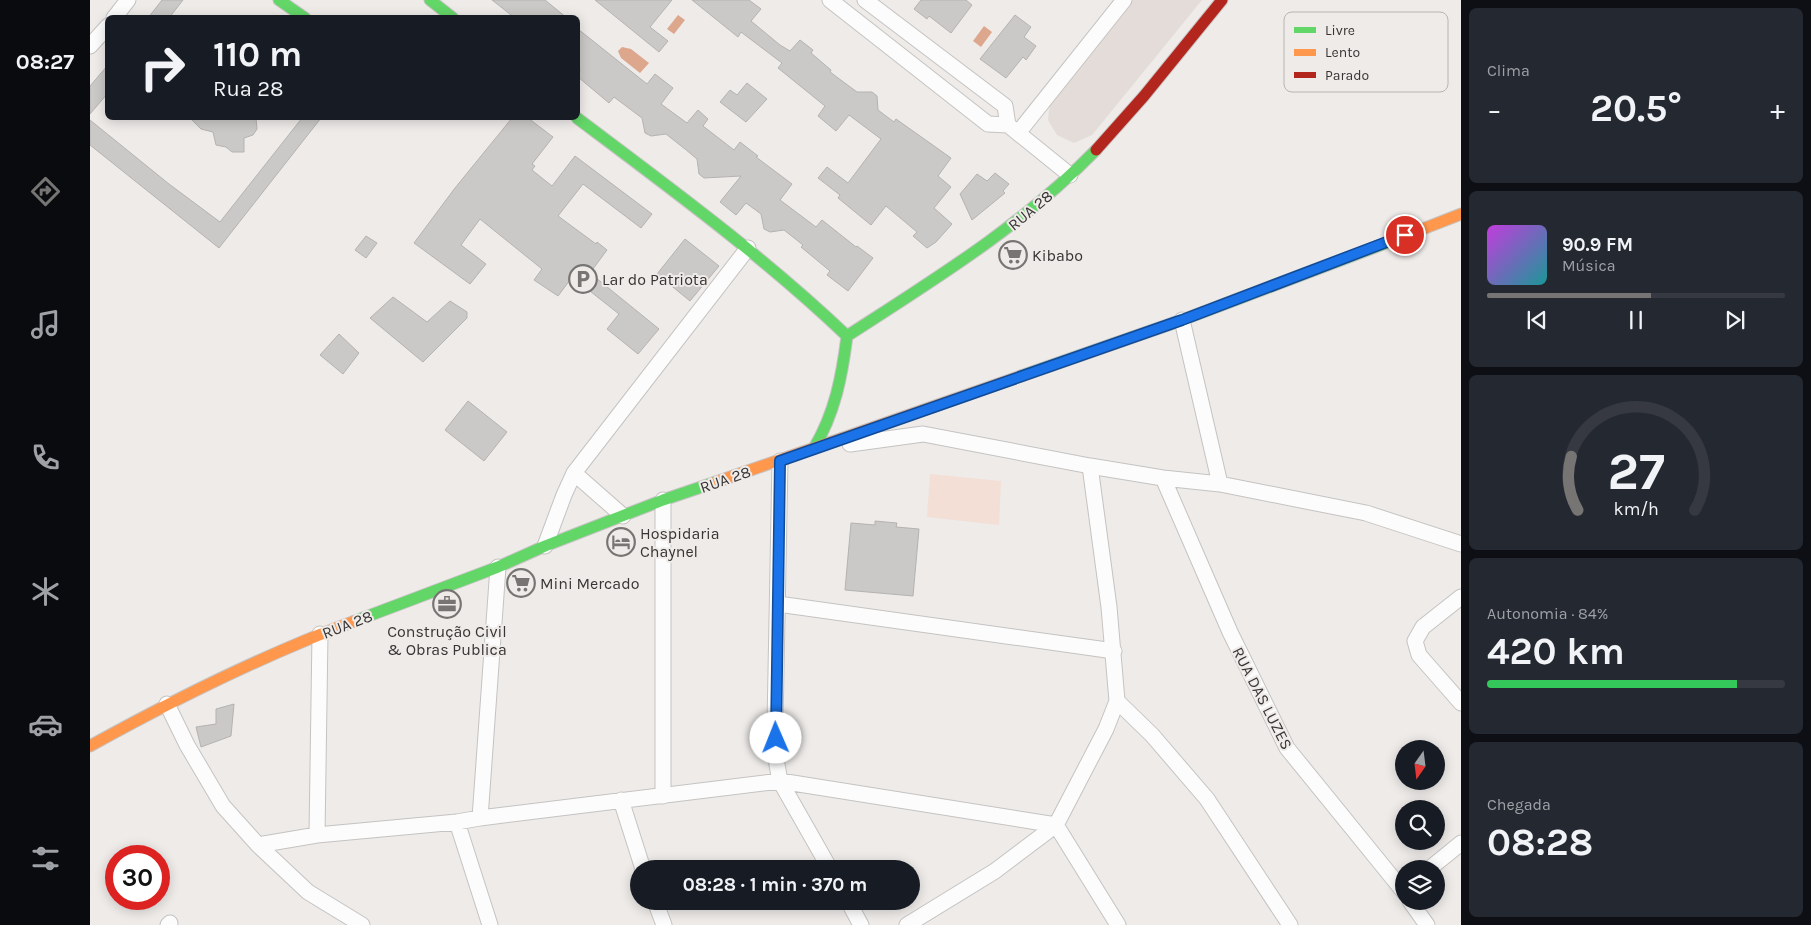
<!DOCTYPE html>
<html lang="pt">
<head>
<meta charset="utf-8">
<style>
  body { margin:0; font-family:Karla,sans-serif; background:#242831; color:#f1f3f6; height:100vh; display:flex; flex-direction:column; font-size:19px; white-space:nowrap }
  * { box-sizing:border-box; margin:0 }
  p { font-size:16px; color:#9ea1a6 }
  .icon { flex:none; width:28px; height:28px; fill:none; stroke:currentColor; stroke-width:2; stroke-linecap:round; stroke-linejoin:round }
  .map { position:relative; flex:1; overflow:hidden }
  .sheet { display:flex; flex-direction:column; gap:8px; padding:8px; background:#0d0f14; width:350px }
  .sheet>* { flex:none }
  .top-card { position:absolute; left:15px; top:15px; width:475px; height:105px; border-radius:8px; box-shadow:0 2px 12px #0003; background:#171b24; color:#f1f3f6; overflow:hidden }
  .needle { width:32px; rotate:194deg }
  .buttons { position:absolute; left:1305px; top:740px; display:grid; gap:10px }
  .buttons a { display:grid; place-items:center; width:50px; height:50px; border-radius:50%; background:#171b24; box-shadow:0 2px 12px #0003; font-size:25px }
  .speed { position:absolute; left:15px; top:845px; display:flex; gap:10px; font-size:25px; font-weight:700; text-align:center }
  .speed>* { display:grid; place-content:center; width:65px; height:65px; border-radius:50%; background:#171b24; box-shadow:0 2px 12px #0003; line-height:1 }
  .speed .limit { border:8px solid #d22; background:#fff; color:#111 }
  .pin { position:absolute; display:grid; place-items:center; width:42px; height:42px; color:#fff; margin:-21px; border:2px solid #fff; border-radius:50%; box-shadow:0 1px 5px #0007 }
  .me { position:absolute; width:55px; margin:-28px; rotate:359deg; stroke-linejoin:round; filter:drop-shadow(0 0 4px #0008) }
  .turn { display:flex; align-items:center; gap:18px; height:105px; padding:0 25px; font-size:22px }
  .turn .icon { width:65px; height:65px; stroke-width:2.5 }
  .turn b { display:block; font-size:35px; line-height:42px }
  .big { font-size:38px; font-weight:700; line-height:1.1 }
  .sheet .tile { flex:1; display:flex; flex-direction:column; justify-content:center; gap:8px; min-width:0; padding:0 18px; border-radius:8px; background:#242831 }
  .sheet .dial { align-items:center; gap:0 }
  .dial svg { height:130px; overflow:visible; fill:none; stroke:#363941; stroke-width:7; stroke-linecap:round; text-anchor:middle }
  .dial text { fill:#f1f3f6; stroke:none }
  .song { display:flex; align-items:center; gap:15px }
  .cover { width:60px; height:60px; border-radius:8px; background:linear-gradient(135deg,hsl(290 70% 55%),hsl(180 70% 35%)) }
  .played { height:5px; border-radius:2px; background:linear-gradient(90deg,#777574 55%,#363941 55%) }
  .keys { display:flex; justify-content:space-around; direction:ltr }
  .heat { display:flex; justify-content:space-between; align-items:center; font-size:28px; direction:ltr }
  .charge { height:8px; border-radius:4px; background:linear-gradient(90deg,#34c759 84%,#363941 0) }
  .trip { position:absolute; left:540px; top:860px; width:290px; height:50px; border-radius:25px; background:#171b24; box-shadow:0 2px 12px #0003; font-weight:700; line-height:50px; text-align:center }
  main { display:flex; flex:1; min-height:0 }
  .tabs { display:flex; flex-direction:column; width:90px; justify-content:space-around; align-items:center; background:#090b0e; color:#9ea1a6 }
  .tabs .icon { width:35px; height:35px }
  .tabs .selected { color:#777574 }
  .tabs b { font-size:22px; color:#f1f3f6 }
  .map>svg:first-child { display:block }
  .built { fill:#e4dcd8 }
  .green { fill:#f3dfd6 }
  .water { fill:#dda78d }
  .building { fill:#cbc9c7; stroke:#b5b3b2 }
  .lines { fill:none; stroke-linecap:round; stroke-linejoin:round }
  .street-casing { stroke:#c5c3c2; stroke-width:17 }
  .fast-casing { stroke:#c5c3c2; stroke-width:13 }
  .slow-casing { stroke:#c5c3c2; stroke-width:13 }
  .jam-casing { stroke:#c5c3c2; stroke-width:13 }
  .street { stroke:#fcfcfc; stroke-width:15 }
  .fast { stroke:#63d668; stroke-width:11 }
  .slow { stroke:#ff974d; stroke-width:11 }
  .jam { stroke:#b3261e; stroke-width:11 }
  .route-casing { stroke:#114b97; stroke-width:12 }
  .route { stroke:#1a73e8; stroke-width:9 }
  .labels { text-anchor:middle; stroke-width:4; stroke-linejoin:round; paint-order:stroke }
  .street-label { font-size:16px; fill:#373535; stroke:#efebe8 }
  .poi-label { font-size:16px; fill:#373535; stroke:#efebe8; text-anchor:start }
  .key { fill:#efebe8; stroke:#b8b4b2; stroke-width:1 }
  .key-label { font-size:14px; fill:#373535 }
</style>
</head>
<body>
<main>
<nav class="tabs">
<b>08:27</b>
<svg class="icon selected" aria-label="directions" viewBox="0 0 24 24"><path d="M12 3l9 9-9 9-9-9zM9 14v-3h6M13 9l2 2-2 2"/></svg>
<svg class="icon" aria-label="music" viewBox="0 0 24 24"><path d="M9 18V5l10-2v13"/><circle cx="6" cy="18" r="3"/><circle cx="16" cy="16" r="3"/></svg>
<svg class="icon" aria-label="phone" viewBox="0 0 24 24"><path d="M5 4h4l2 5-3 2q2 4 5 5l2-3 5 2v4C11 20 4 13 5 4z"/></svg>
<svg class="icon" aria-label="climate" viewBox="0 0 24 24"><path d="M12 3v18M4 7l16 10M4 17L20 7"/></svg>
<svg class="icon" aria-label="car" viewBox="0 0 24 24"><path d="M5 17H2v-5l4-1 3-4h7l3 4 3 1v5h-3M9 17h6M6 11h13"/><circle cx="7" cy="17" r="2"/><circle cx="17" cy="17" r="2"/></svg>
<svg class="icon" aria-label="filters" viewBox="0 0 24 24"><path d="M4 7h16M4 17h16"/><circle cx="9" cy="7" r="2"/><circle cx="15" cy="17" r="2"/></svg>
</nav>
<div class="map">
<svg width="1371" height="925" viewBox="0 0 1371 925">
  <rect width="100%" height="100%" fill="#eeebe9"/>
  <path class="built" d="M1042,0H1112L1002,135L984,143L967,135L958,120L960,101Z"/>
  <path class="green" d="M840,474L911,481L909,525L837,517Z"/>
  <path class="water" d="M588,15L595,20L584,34L577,29Z
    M894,26L902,32L891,47L883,41Z
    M532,47L541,49L559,63L550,73L531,58L528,51Z"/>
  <path class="building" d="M72,0H93L79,18H58Z
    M402,0H455L477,18H425Z
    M505,0H582L560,27L578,41L569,52Z
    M602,0H659L671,9L661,21L690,45L700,51L710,40L723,50L721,53L741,70L740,72L767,92H782L787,96L788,110L804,122L806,119L861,158L848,176L861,187L844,208L862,224L846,242L837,248L823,236L827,232L796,206L781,225L748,198L750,195L728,178L737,167L758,183L791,139L759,115L746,131L728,116L735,106L688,68L692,63L651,32L648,37Z
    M831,0H876L882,5L861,33L839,16L837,19L824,9Z
    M925,15L941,27L934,37L946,46L936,60L933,57L916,78L890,59Z
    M488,29L557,84L565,74L583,88L571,104L597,123L608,110L618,119L613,126L644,150L650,142L668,156L666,157L702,184L690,200L726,227L732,220L766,247L767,246L783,258L758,291L737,275L740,271L711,247L713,245L694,230L680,232L674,229L671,214L656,203L646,215L630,202L651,176L614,178L609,174L607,159L595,149L576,134L561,136L555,133L552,118L524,97L519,103L488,77L490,71L488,56Z
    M18,65V93L0,114V86Z
    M657,83L677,99L656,122L630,102L640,90L647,95Z
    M100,118H166L167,129L163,135L154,138V152H142L136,147L126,145L123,132L111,129Z
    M212,118H231L129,248L0,145V120L79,184L130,222Z
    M422,118H438L463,137L442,164L445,166L442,170L462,186L485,156L562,214L551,228L493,184L468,216L506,244L507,242L517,250L500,273L569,329L548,354L517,329L529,314L491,284L489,286L480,280L468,296L444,280L452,269L390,219L371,245L396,264L380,284L324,243L365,188Z
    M905,173L919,184L913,191L915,193L882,220L870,194L887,174L897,181Z
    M276,236L287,243L276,258L265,250Z
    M595,239L629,266L600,301L567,274Z
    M303,297L337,322L360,301L377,312V318L333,362L280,318Z
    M249,334L269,353L253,374L230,355Z
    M378,401L417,432L394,461L355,430Z
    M785,521L807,523L806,527L829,529L823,596L755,590L761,523L785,525Z
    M144,704L141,736L111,747L106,727L126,724V709Z"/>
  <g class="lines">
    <defs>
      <path id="street" d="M740,0L898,124L918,125L980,175
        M775,0L915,106L918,125
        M24,18L38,0
        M0,46L18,26
        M928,133L1034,0
        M1092,320L1130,484
        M760,444L833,434L1000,466L1073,478L1130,484L1276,513L1371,544
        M690,461L685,724L687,765L690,781L740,869
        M484,473L533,516
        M1073,478L1140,632L1197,748L1314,892
        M455,546L474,495L484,473L658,248
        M1371,597L1333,627L1325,641L1329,655L1371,703
        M688,604L1024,651
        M1027,701L1062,735L1117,799L1200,925
        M77,704L97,745L133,806L168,845L218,892L272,925
        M573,796V500
        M531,800L553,869
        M390,818L408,567
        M367,822L400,925
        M227,835L230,634
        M168,845L227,835L367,822L390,818L690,781L966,825L1028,925
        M1339,869L1371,843
        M565,901L574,925
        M758,901L771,925
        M1320,901L1337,925
        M78,925L80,923
        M817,925L905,871L966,825L1016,729L1027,701L1019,607L1000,466"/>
      <path id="fast" d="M189,0L215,18
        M340,0L363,18
        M487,118C580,188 673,256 757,336
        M757,336C845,279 932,226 1006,150
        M931,376L1092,320L1312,237
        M724,448C745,413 752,376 757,336
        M265,621L408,567L455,546L573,500L626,482"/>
      <path id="slow" d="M1312,237L1371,214
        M626,482L931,376
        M0,746C85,699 173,655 265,621"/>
      <path id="jam" d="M1006,150L1054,96L1132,0"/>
    </defs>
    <use href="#street" class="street-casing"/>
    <use href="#fast" class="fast-casing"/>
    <use href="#slow" class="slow-casing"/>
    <use href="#jam" class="jam-casing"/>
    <use href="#street" class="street"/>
    <use href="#fast" class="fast"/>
    <use href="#slow" class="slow"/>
    <use href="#jam" class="jam"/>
  </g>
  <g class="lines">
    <defs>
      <path id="route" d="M686,738L690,461L1092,320L1315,235"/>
    </defs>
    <use href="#route" class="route-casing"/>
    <use href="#route" class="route"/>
  </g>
  <defs>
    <symbol id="supermarket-ring" viewBox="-11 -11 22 22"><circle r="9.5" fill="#efebe8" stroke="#777574" stroke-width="1.5"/><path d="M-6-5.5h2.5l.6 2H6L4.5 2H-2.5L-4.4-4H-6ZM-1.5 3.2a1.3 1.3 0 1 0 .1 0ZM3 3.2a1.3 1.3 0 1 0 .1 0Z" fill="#777574"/></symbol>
    <symbol id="parking-ring" viewBox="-11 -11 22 22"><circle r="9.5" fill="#efebe8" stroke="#777574" stroke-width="1.5"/><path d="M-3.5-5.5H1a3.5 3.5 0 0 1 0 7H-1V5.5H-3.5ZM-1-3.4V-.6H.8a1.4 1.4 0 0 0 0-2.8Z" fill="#777574"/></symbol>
    <symbol id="hotel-ring" viewBox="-11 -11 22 22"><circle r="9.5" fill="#efebe8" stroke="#777574" stroke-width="1.5"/><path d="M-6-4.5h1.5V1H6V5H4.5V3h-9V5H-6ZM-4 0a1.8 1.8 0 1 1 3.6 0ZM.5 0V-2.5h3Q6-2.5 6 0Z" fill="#777574"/></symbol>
    <symbol id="office-ring" viewBox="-11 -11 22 22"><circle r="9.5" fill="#efebe8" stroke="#777574" stroke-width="1.5"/><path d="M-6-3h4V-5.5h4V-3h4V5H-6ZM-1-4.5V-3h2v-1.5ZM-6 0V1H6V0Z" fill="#777574"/></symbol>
  </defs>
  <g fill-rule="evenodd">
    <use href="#supermarket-ring" x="907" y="239" width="32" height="32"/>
    <use href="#parking-ring" x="477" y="263" width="32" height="32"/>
    <use href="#hotel-ring" x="515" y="526" width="32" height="32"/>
    <use href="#supermarket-ring" x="415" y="567" width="32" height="32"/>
    <use href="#office-ring" x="341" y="588" width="32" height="32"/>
  </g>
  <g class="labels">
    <g class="street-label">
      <text transform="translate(940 210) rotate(-40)" y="6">RUA 28</text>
      <text transform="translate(635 479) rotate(-19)" y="6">RUA 28</text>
      <text transform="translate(257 624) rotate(-21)" y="6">RUA 28</text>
      <text transform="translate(1173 698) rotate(63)" y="6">RUA DAS LUZES</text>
    </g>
    <g class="poi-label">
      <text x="942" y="261">Kibabo</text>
      <text x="512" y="285">Lar do Patriota</text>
      <text x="550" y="539">Hospidaria<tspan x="550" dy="18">Chaynel</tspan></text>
      <text x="450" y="589">Mini Mercado</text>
      <text x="357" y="637" text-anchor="middle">Construção Civil<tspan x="357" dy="18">&amp; Obras Publica</tspan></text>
    </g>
  </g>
  <rect x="1194" y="12" width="164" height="80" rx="8" class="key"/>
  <rect x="1204" y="27" width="22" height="6" fill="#63d668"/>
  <rect x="1204" y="49" width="22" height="7" fill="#ff974d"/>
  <rect x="1204" y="72" width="22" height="6" fill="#b3261e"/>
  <g class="key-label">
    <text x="1235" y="35">Livre</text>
    <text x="1235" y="57">Lento</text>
    <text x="1235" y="80">Parado</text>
  </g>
</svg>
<div class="buttons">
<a><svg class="needle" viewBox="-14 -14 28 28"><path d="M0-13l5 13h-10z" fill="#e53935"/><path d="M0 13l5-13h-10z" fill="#9ea1a6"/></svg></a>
<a><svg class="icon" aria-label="search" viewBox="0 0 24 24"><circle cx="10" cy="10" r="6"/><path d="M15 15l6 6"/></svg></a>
<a><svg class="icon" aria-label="layers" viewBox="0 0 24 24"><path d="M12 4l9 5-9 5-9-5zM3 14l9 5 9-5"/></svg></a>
</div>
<div class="speed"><div class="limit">30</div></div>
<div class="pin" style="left:1315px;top:235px;background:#d93025"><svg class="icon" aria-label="arrive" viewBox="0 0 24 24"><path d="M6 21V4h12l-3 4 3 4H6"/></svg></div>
<svg class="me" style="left:686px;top:738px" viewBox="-20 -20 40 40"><circle r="19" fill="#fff"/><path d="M0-13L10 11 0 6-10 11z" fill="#1a73e8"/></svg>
<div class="trip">08:28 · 1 min · 370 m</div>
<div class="top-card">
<div class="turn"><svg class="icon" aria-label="right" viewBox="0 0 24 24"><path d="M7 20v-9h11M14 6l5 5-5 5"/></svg><div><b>110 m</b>Rua 28</div></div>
</div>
</div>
<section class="sheet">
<div class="tile"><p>Clima</p>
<div class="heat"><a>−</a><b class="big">20.5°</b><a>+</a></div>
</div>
<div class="tile">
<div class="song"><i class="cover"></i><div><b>90.9 FM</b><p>Música</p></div></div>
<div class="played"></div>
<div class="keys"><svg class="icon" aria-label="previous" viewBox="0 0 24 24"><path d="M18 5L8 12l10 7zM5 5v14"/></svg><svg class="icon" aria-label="pause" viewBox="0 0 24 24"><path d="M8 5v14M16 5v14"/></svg><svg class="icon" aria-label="next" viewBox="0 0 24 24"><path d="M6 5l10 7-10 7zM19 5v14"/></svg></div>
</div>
<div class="tile dial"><svg viewBox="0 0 100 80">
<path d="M14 69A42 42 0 1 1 86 69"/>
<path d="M14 69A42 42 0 0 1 10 36" stroke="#777574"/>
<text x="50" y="56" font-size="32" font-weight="700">27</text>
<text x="50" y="72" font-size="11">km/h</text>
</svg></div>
<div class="tile"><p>Autonomia · 84%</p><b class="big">420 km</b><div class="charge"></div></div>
<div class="tile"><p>Chegada</p><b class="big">08:28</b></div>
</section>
</main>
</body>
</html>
